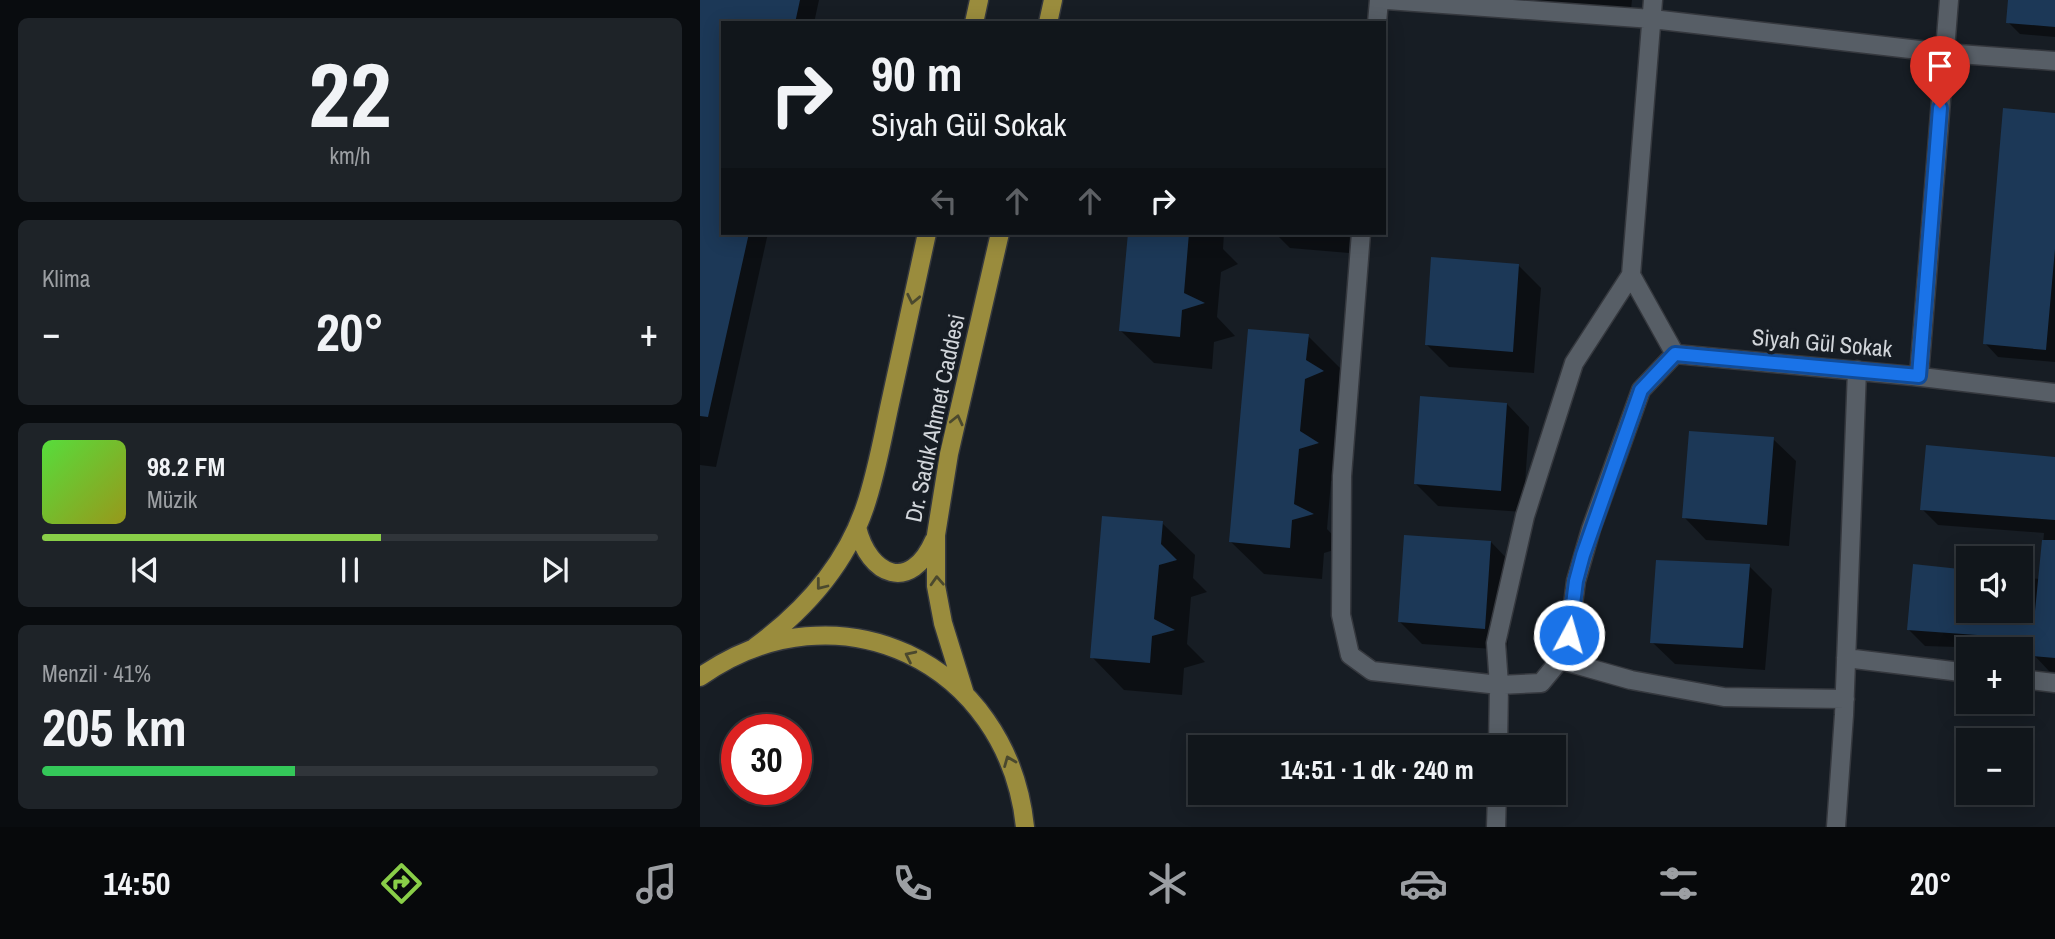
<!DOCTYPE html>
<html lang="tr">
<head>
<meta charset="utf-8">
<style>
  body { margin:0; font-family:"Archivo Narrow",sans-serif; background:#1e2328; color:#f1f3f6; height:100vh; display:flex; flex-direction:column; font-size:26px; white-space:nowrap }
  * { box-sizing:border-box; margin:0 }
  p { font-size:23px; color:#9c9fa3 }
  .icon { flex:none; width:38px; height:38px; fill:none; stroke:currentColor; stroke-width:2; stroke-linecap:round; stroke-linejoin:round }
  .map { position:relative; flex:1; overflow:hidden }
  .drawer { display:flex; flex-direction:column; gap:18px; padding:18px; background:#090c0f; width:700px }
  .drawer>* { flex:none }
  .banner { position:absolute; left:21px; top:21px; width:665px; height:214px; border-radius:0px; box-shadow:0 4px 18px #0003,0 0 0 2px #30353a; background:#11161b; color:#f1f3f6; overflow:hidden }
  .buttons { position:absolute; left:1256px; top:546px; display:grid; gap:14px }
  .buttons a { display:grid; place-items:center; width:77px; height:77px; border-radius:0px; background:#11161b; box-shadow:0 4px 18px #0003,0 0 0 2px #30353a; font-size:35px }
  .speed { position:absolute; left:21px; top:714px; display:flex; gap:14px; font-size:35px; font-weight:700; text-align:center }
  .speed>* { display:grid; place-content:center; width:91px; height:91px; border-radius:50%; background:#11161b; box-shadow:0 4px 18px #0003,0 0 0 2px #30353a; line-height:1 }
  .speed .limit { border:10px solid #d22; background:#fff; color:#111 }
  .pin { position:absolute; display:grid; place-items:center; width:60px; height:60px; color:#fff; margin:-72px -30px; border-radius:50% 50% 50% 0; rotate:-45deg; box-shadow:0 0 7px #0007 }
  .pin .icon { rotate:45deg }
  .me { position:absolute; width:77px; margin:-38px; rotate:6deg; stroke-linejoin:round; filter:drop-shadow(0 0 5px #0008) }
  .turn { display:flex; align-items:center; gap:24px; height:147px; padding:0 35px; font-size:32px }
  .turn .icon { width:91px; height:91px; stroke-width:2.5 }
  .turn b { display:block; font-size:49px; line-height:60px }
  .lanes { display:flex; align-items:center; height:66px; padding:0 35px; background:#0003; justify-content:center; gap:35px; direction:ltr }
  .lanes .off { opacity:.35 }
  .big { font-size:52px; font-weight:700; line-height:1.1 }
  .drawer .widget { flex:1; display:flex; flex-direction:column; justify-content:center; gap:10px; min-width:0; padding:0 24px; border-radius:10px; background:#1e2328 }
  .drawer .dial { align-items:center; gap:0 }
  .dial b { font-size:91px; line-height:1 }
  .song { display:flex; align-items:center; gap:21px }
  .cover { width:84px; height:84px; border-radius:10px; background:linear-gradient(135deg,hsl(110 70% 55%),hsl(60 70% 35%)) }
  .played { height:7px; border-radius:4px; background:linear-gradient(90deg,#89ce48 55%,#30353a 55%) }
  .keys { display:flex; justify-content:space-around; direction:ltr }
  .heat { display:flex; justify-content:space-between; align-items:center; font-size:38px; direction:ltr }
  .charge { height:10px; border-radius:5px; background:linear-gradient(90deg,#34c759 41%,#30353a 0) }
  .trip { position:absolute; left:488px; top:735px; width:378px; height:70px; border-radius:0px; background:#11161b; box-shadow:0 4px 18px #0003,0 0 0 2px #30353a; font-weight:700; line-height:70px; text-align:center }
  .dock { display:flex; height:112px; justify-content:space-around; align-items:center; background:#07090b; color:#9c9fa3 }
  .dock .icon { width:49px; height:49px }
  .dock .on { color:#89ce48 }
  .dock b { font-size:32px; color:#f1f3f6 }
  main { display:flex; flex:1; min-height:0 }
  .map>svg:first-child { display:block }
  .shadow { fill:#0007 }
  .building { fill:#1c3857 }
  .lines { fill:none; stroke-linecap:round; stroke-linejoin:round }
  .minor-casing { stroke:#35383e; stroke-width:21 }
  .major-casing { stroke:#35383e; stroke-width:21 }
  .minor { stroke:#575e66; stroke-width:18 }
  .major { stroke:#9a8c3d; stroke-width:18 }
  .oneway { stroke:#4b492e }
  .route-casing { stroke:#114b97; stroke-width:18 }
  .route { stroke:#1a73e8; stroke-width:12 }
  .labels { text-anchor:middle; stroke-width:7; stroke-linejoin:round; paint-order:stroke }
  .street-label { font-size:23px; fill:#d1d5da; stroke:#171d24 }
</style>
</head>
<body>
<main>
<section class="drawer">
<div class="widget dial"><b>22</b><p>km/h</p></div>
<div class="widget"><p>Klima</p>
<div class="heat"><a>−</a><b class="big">20°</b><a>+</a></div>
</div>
<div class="widget">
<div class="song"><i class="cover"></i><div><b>98.2 FM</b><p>Müzik</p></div></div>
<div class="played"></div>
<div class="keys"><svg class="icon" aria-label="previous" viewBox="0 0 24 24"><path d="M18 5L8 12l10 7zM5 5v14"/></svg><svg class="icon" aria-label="pause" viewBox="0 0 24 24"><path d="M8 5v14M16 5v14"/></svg><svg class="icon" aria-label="next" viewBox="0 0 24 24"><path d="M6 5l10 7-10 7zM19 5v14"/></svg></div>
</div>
<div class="widget"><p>Menzil · 41%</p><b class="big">205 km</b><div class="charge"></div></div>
</section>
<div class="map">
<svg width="1355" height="827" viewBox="0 0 1355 827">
  <rect width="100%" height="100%" fill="#171d24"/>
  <path class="shadow" d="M0,0H119L114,23H23V233H68L16,467L0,465Z
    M825,0H932L930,18L834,9Z
    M1310,0H1355V37L1320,34L1308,22Z
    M1355,115V362L1298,357L1285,343Z
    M430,233H524L523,249L538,264L521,272L517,317L535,336L514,342L512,369L454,363L421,331Z
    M575,233H650L649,253L590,248Z
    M818,265L841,288L834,373L749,367L727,345Z
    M608,336L640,368L639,389L654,404L637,412L633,460L649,476L631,481L627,529L644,547L624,553L622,579L564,574L531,542Z
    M807,404L829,427L823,512L738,506L716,484Z
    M1073,439L1096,461L1089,546L1006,540L984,517Z
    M1355,459V672L1349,671L1333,654L1321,653V649L1225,646L1209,630L1269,611H1321V577L1340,579L1344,533L1238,525L1222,509Z
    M462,523L495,555L493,578L507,592L491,597L487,644L505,662L484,668L482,695L424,690L392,657Z
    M791,542L813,565L807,650L722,644L700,622Z
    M1049,566L1072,589L1065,670L975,664L952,642Z"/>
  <path class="building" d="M0,0H100L95,23H23V233H49L8,417L0,416Z
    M1308,0H1355V27L1306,23Z
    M1303,108L1355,113V249L1346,350L1283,344Z
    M428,233H489L484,293L505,303L482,310L480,337L419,331Z
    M731,257L819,264L813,352L725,345Z
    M548,329L609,334L606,360L624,371L605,379L600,431L619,443L599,449L594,504L614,514L592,520L590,548L529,542Z
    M720,396L807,403L801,491L714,484Z
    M989,431L1074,437L1067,525L982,518Z
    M1226,445L1355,457V520L1220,510Z
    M402,516L463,521L461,544L477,560L459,565L454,619L475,630L452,636L450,663L390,658Z
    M704,535L791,541L785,629L698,622Z
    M1342,540H1355V658L1331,656L1333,639L1207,630L1213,564L1269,570V611H1335Z
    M956,560L1050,564L1043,648L950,643Z"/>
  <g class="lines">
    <defs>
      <path id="minor" d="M687,0L952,19L1245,53L1355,61
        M677,23L679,0
        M661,233L642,476L641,615L650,655L672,671L799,685L841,683L860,660L869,635L876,581L891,529L941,390L975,354
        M931,275L975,354L1213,376L1355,393
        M1219,376L1249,0
        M1146,658L1269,673
        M860,660L931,680L1024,697L1145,699
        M1321,679L1355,683
        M798,747L799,685L796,643L825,516L874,363L931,275L953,0
        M796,827L797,793
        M1136,827L1144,715L1157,370"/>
      <path id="major" d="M274,23L279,0
        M348,23L353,0
        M157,527C169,577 211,593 234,540
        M55,647C104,611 145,566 165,507C177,472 183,435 191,399C203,343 215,288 227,233
        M0,677C137,580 308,662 325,827
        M265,694L243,623L236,586V535L249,454L300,233"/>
    </defs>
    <use href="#minor" class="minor-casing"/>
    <use href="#major" class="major-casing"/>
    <use href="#minor" class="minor"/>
    <use href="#major" class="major"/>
  </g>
  <defs><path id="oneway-chevron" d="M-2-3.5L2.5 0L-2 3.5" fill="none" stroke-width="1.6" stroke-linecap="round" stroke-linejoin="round" transform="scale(1.75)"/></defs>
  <g class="oneway">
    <use href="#oneway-chevron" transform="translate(213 299) rotate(102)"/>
    <use href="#oneway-chevron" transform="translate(257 420) rotate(-77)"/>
    <use href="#oneway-chevron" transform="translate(237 581) rotate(-93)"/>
    <use href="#oneway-chevron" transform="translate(121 585) rotate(128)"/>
    <use href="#oneway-chevron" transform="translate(210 656) rotate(-154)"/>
    <use href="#oneway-chevron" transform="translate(309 761) rotate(-112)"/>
  </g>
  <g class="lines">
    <defs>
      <path id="route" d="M869,635L876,581L883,555L941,390L975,354L1219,376L1240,108"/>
    </defs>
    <use href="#route" class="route-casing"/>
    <use href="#route" class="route"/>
  </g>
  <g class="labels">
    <g class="street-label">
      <text transform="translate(1122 343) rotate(5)" y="8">Siyah Gül Sokak</text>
      <text transform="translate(235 418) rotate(-78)" y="8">Dr. Sadık Ahmet Caddesi</text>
    </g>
  </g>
</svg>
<div class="buttons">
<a><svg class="icon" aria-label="sound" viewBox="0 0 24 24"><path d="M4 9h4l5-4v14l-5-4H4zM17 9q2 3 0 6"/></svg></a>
<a>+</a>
<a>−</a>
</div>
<div class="speed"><div class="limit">30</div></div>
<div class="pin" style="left:1240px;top:108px;background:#d93025"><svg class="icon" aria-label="arrive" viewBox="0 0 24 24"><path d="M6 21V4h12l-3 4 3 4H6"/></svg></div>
<svg class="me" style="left:869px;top:635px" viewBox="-20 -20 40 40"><circle r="17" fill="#1a73e8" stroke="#fff" stroke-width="3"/><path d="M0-11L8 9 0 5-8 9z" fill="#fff"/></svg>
<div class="trip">14:51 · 1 dk · 240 m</div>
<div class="banner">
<div class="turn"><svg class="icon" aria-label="right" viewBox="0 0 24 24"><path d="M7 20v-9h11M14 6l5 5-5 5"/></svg><div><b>90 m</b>Siyah Gül Sokak</div></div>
<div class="lanes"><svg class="icon off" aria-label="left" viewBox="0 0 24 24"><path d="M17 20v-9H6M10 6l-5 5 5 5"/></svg><svg class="icon off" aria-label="ahead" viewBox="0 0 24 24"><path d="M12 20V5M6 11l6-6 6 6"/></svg><svg class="icon off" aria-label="ahead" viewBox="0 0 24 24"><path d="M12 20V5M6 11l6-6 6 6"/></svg><svg class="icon" aria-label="right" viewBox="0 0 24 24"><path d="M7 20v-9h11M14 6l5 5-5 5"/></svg></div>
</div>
</div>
</main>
<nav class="dock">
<b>14:50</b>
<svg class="icon on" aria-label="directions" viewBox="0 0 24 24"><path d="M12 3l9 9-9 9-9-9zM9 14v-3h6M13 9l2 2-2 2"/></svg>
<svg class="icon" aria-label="music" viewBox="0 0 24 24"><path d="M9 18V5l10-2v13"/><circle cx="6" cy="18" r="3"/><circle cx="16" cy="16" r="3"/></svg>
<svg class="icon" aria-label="phone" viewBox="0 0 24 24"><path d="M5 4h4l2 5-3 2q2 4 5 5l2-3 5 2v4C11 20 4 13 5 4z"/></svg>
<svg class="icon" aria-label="climate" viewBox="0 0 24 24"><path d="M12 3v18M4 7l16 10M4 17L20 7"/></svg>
<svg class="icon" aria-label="car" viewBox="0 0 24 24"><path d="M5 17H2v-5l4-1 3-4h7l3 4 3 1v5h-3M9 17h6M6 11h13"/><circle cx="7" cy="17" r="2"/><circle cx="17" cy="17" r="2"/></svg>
<svg class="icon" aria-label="filters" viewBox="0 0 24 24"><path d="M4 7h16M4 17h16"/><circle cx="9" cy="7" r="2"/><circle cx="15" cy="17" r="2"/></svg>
<b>20°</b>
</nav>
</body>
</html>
